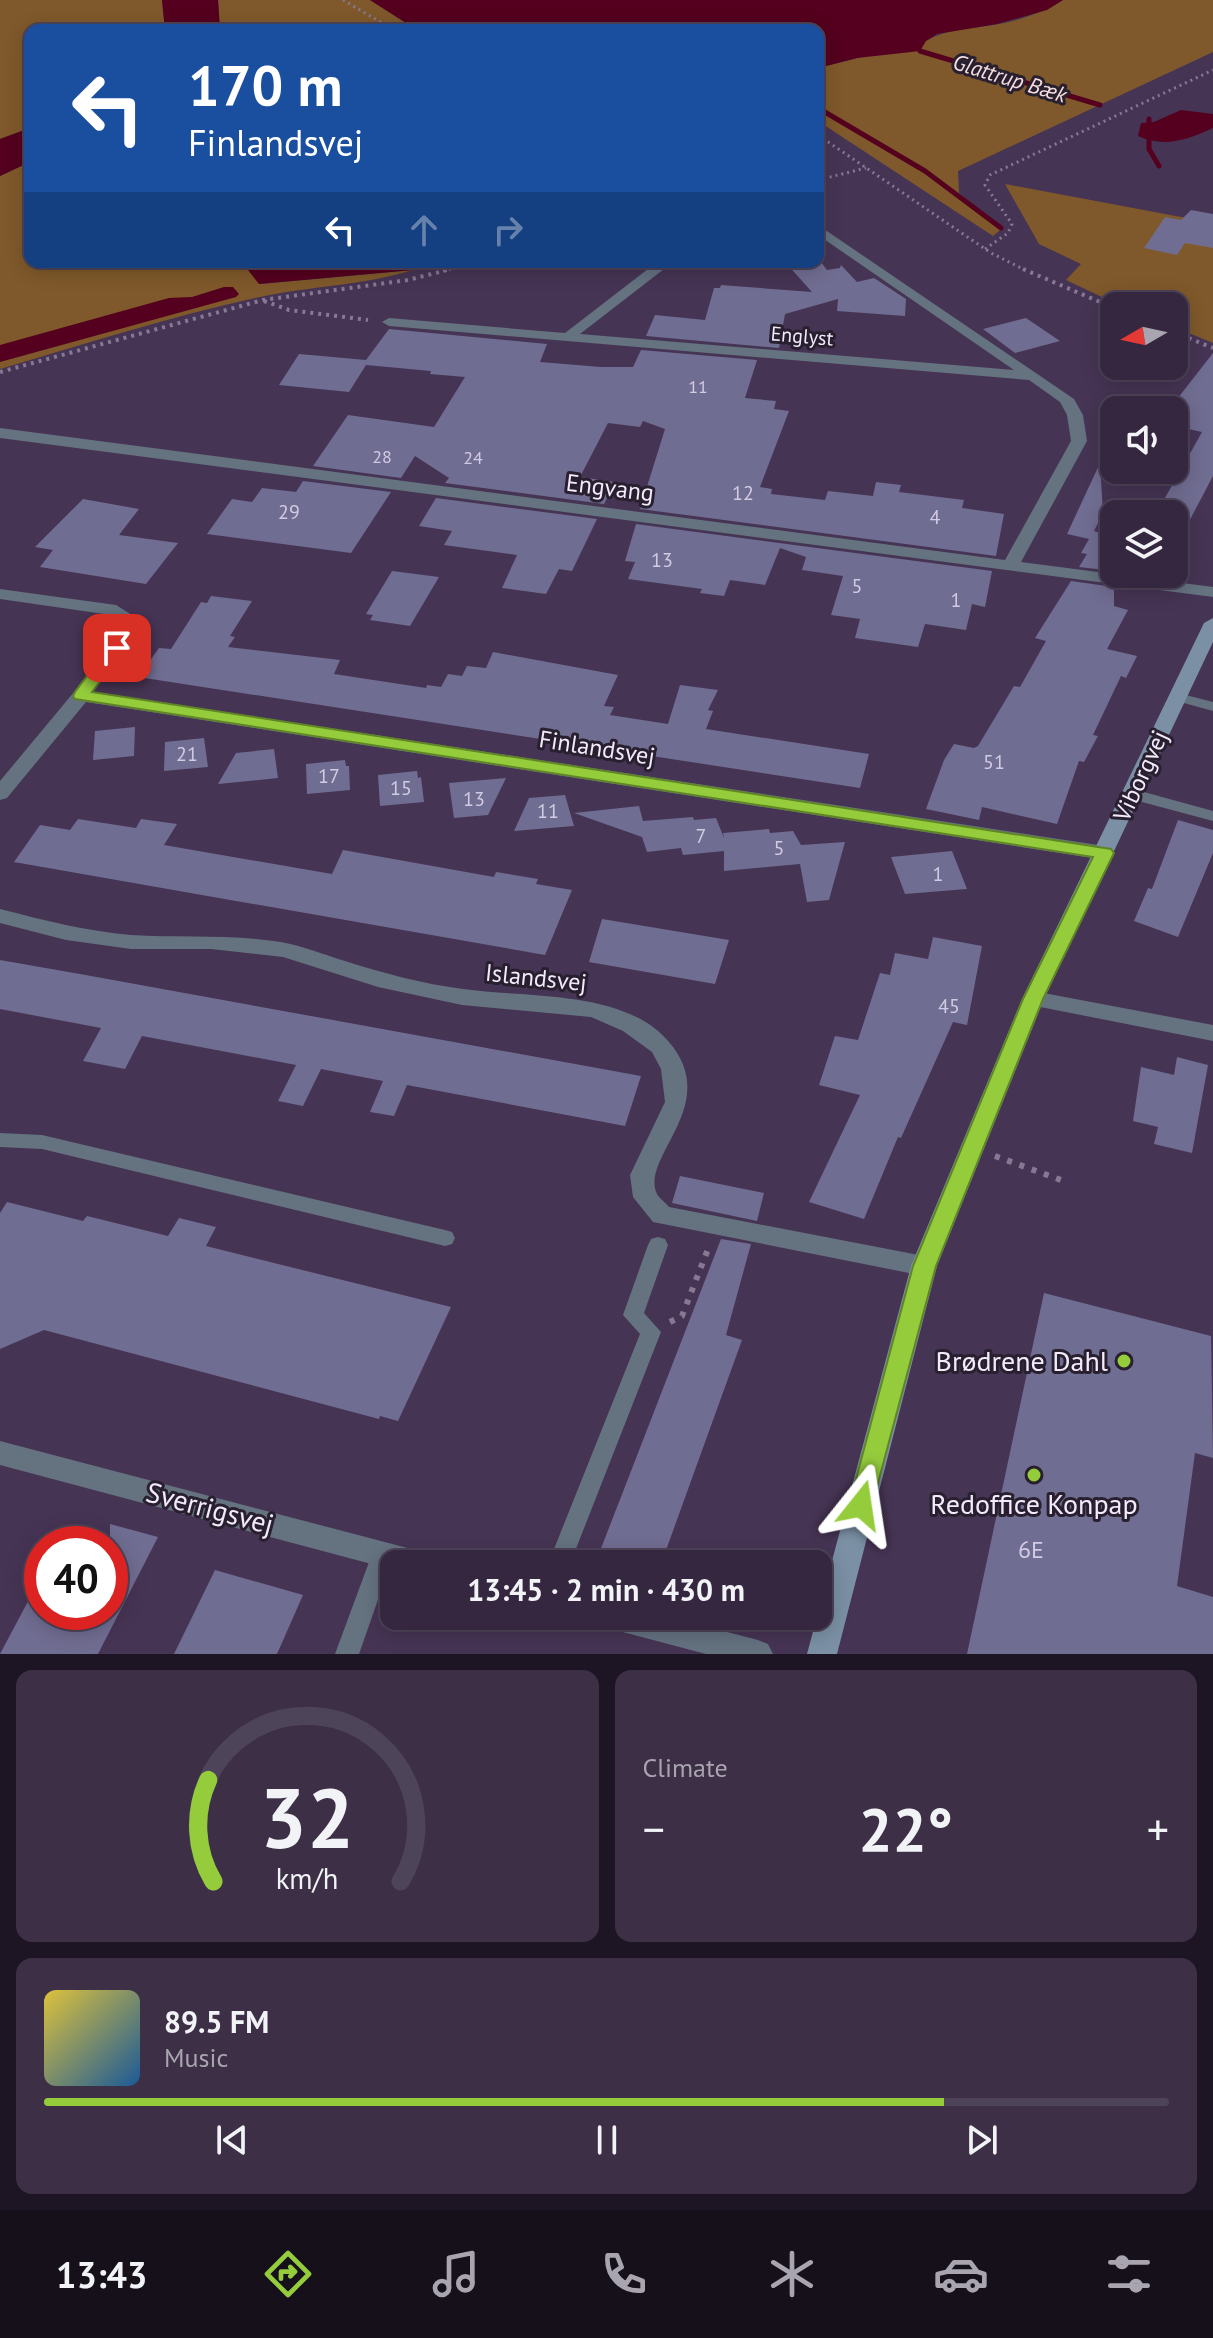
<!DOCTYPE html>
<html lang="en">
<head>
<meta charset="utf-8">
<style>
  body { margin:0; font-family:"PT Sans",sans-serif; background:#3c2f46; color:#f1f3f6; height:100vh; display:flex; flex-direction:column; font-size:30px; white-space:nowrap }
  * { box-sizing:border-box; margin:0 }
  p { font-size:26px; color:#a9a5b0 }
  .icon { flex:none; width:44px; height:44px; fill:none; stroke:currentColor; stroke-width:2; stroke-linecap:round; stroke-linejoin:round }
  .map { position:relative; height:1654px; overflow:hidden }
  .drawer { display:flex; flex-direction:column; gap:16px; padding:16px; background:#1d1523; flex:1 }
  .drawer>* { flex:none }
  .top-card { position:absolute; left:24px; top:24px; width:800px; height:244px; border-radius:16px; box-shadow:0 4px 20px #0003,0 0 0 2px #4e4459; background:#1a4fa0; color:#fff; overflow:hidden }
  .needle { width:52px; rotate:261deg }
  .tools { position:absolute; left:1100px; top:292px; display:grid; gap:16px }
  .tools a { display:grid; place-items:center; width:88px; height:88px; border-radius:16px; background:#34273f; box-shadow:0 4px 20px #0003,0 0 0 2px #4e4459; font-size:40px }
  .speed { position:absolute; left:24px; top:1526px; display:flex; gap:16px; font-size:40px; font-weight:700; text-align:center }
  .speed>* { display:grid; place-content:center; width:104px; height:104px; border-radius:50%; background:#34273f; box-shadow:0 4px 20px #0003,0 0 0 2px #4e4459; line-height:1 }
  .speed .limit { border:12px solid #d22; background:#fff; color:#111 }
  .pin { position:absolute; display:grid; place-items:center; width:68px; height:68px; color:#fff; margin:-34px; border-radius:16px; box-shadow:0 4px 12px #0006 }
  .me { position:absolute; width:88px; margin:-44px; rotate:15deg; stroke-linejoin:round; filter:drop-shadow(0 0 6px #0008) }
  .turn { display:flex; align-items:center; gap:28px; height:168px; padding:0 32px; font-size:36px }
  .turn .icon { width:104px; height:104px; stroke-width:2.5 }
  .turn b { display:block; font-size:56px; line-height:68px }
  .lanes { display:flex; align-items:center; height:76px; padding:0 32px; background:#0003; justify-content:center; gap:40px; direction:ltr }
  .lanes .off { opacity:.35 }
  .big { font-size:60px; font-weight:800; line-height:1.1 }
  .drawer .widget { flex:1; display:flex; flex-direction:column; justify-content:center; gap:12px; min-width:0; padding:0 28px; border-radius:16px; background:#3c2f46 }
  .drawer .dial { align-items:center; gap:0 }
  .dial svg { height:208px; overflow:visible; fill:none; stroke:#4e4459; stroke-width:7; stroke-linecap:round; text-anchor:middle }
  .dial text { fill:#f1f3f6; stroke:none }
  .song { display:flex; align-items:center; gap:24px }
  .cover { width:96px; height:96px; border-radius:12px; background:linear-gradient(135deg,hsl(50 70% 55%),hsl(210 70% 35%)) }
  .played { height:8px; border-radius:4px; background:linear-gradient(90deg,#94cc3c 80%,#4e4459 80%) }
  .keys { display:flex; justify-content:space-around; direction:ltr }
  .heat { display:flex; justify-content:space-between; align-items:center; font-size:44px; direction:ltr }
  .drawer .tiles { flex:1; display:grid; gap:16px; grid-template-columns:1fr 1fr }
  .widget:last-child { grid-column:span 2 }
  .trip { position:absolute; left:380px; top:1550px; width:452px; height:80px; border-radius:16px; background:#34273f; box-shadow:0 4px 20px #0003,0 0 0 2px #4e4459; font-weight:800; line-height:80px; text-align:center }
  .tab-bar { display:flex; height:128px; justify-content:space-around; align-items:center; background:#151019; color:#a9a5b0 }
  .tab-bar .icon { width:56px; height:56px }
  .tab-bar .active { color:#94cc3c }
  .tab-bar b { font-size:36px; color:#f1f3f6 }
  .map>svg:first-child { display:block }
  .green { fill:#7f592b }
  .water { fill:#54001e }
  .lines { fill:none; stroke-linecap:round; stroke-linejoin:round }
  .stream { stroke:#54001e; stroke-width:5 }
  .building { fill:#706d92 }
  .path-far2 { stroke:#877894; stroke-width:3; stroke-dasharray:2 4; stroke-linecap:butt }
  .path-far1 { stroke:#877894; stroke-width:4; stroke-dasharray:3 5; stroke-linecap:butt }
  .path { stroke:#877894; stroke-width:6; stroke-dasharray:5 8; stroke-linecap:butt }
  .lane { fill:#657280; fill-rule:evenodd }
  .street { fill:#657280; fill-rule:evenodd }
  .secondary { fill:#7b90a5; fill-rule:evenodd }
  .route { fill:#94cc3c; stroke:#608527; stroke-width:2 }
  .poi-dot { fill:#94cc3c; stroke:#28202f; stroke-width:3 }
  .labels { text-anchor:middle; stroke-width:6; stroke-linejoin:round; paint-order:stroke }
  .far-number-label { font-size:18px; fill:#d3cbe3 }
  .far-street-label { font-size:20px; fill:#f4eafe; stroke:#28202f }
  .number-label { font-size:20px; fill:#d3cbe3 }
  .far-water-label { font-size:22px; font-style:italic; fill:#f7dde0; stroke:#28202f }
  .street-label { font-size:24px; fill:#f4eafe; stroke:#28202f }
  .near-number-label { font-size:24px; fill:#d3cbe3 }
  .near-poi-label { font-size:28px; fill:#f4eafe; stroke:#28202f; text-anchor:end }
  .near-street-label { font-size:28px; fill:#f4eafe; stroke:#28202f }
</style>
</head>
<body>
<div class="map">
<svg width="1213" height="1654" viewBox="0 0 1213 1654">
  <rect width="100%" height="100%" fill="#463454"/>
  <path class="green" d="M0,0H162L165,30H30V128L0,139Z
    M218,0H370L417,30H220Z
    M1063,0H1213V52L958,171L959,193L1000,230L993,236L818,121V68L926,41C946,29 970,29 993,25C1017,21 1042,13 1063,0Z
    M30,162V262H296L249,270L260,284L413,270C361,286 308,286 255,298C169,317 85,344 0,369V176Z
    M1005,184L1213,223V343L1174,327V306H1121L1066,280L1081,264L1039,244Z"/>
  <path class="water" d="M162,0H218L220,30H165Z
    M370,0H1063L1047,10L997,24L937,34L926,41L920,51L857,58L818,68V30H417Z
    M1181,110L1213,114V128C1187,140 1165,148 1138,136L1141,123L1154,122Z
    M30,128V162L0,176V139Z
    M296,262H445L413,270L259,284L248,270Z
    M224,287H233L239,294L236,297L0,362V345L169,298L192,297Z"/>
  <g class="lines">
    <path class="stream" d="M920,51L1100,105
      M818,108L925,171L1001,228
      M1149,119V149L1159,166"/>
  </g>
  <path class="building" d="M1191,210L1213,214V248L1185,243L1177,255L1144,248L1165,217L1181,220Z
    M785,262H821L827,270L840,268L841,265L857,282L874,278L906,299L905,316L837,311L838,299L785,314L779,348L646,336L655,315L705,320L714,288H720L721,285L812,292Z
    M1026,318L1060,341L1015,353L983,329Z
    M389,329L547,344L540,362L601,367H633L641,350L757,360L745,398L776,401L774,409L789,411L760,487L772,489L771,494L825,500L828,491L873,496L876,482L901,485L899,492L964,500L962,508L1004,514L996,556L640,509L665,429L643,421L640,427L608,423L580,477L615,482L604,504L445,483L449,478L415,456L401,478L313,466L348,415L434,427L465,377L430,374L431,371L366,365L349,392L279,385L299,354L366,360Z
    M1213,353V476L1174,550V514H1156L1202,432L1174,426V403Z
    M1100,463L1103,513L1094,531L1100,533L1114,509V571L1079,567L1087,554L1081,553L1089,539L1067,534Z
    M303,481L391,492L351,553L207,534L232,499L252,502L262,488L296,492Z
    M436,498L597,519L572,571L559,569L546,594L502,588L517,555L444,545L452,531L419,526Z
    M83,499L139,509L119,535L178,543L146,584L40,567L53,550L35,547Z
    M636,524L992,571L985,607L972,604L966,630L925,624L918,647L855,638L860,619L831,615L843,576L802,570L806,557L780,548L765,585L730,580L724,596L700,593L702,589L628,579L635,562L625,561Z
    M392,571L439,577L410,626L370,620L373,615L366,614Z
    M1071,581L1114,587V606L1128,610L1107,649L1137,656L1126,678L1121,676L1093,735L1098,736L1084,762L1079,761L1057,824L982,807L979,820L926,809L944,760L954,744L974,748L978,746L1014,686L1020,687L1046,641L1035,638Z
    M211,596L252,601L230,636L235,637L228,647L340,660L334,674L426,688L427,685L441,687L448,674L462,676L467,666L486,668L493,652L618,675L604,706L614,707L610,715L668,724L680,685L718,690L708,710L713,711L706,729L869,754L860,788L138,677L159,648L171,649L201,602L207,603Z
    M135,727L134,756L93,760L95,731Z
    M204,738L208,767L164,771L165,742Z
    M274,749L278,778L218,784L236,753Z
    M345,760L346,766H349L350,790L307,794L306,764Z
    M417,771L418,778L421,777L424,802L380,806L378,775Z
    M506,778L488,815L454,818L449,783Z
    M565,795L574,826L514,831L529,798Z
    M639,806L643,821L693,817L694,820L716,818L724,838L723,833L769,829L770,833L793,831L801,845L845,842L829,900L807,902L800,864L724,871V851L683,855L681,848L647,852L642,837L574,813Z
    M78,819L136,828L141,819L177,824L164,845L332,874L343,850L494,877L496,872L538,879L536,884L572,890L545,955L14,862L40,825L70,830Z
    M1178,820L1213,830V853L1178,937L1134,921L1148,888L1152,889Z
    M952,851L967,889L905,894L891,857Z
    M602,919L729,940L715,984L589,962Z
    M933,937L982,946L967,1025L953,1022L901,1138L898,1137L864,1219L809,1202L860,1095L819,1085L835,1036L858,1040L880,973L890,975L895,953L928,959Z
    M0,960L80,974L641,1076L625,1126L407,1085L394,1116L370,1112L383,1081L321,1069L303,1106L278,1101L296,1065L142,1036L125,1069L83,1061L101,1028L0,1009Z
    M1177,1057L1208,1065L1192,1153L1154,1144L1158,1127L1133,1121L1141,1067L1174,1075Z
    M680,1176L764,1193L757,1221L672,1203Z
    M7,1202L83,1221L87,1216L168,1236L179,1218L216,1227L206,1246L451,1307L398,1421L380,1416L379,1419L44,1330L0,1349V1213Z
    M721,1239L751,1244L726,1335L742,1340L661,1564H639L600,1551Z
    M1044,1293L1211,1336L1213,1458L1195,1453L1177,1586L1213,1597V1654H967Z
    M110,1524L158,1537L98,1654H0L42,1575V1612H110Z
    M215,1570L303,1595L277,1654H174Z"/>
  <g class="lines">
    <path class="path-far2" d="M343,0L394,30
      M818,135L991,253L1027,271
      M818,180L866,168
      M985,249L1008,233L1012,224L985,185L990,175L1213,70
      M443,271L481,262"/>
    <path class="path-far1" d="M1023,269L1114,308
      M264,301L289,310L368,320
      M1174,332L1213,348
      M0,372L263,300L408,280L451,269"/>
    <path class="path" d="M995,1156L1061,1180
      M670,1322L682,1316L708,1249"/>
    <path class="lane" d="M1178,693L1213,702V711L1173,700L1171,697L1173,694Z
      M1133,789L1213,811V821L1127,798L1125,794L1127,790Z
      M0,1133L42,1135L445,1230L452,1232L455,1238L452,1244L445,1246L42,1149L0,1147Z
      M658,1237L665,1239L668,1245L644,1313L661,1332L570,1564H548L640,1334L623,1315L648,1245L651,1239Z
      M383,1544L391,1547L394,1554L359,1654H335L372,1554L375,1547Z"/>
    <path class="street" d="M818,225L1074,399L1083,415L1087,441L1021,562L1213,587V597L0,438V428L1005,560L1071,441L1067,415L1060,402L1029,380L389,326L382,322L389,318L565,333L657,262H673L580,334L1014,370L818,235Z
      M0,589L116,605L140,620L143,624L93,692L1105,846L1115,853L1105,860L86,702L7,798L0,800V781L74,692L124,625L111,615L0,599Z
      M0,909C43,920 86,931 131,935C181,938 231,934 281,942C303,946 325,955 345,961C383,973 423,984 463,989C525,998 625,989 669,1042C723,1105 639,1157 657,1194C659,1198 666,1203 669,1207L924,1256L933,1259L937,1266L933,1273L924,1276L653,1222L633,1197L630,1175L665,1102L661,1069L652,1052L623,1031L591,1017L462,1005L378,987L283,957L211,949H131L66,940L0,923Z
      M1033,991L1213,1025V1041L1025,1004L1022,999L1025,994Z
      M0,1441L419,1551L429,1555L433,1564H394V1570L0,1465Z
      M600,1616H666L758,1640L768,1644L773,1654H706L615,1630L605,1626Z"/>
    <path class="secondary" d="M1213,618V642L1044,999L937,1266L837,1654H807L911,1266L1022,999L1204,623Z"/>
  </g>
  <path class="route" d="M117,643L125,648L92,692L1111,849L1114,853L1043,999L936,1266L870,1513L861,1516L852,1513L849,1505L913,1266L1023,999L1093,857L75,699L73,696L75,692L111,644Z"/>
  <g class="poi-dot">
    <circle cx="1124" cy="1361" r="8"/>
    <circle cx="1034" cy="1475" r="8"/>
  </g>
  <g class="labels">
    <g class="far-number-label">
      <text x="698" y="393">11</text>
      <text x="382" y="463">28</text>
      <text x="473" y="464">24</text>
    </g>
    <g class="far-street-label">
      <text transform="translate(802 336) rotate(5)" y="7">Englyst</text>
    </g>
    <g class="number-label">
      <text x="743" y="500">12</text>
      <text x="289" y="519">29</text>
      <text x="935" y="524">4</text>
      <text x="662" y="567">13</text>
      <text x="857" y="593">5</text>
      <text x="956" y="607">1</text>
      <text x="187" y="761">21</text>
      <text x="994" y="769">51</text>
      <text x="329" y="783">17</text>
      <text x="401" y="795">15</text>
      <text x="474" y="806">13</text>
      <text x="548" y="818">11</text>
      <text x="701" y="843">7</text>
      <text x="779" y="855">5</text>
      <text x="938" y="881">1</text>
      <text x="949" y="1013">45</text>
    </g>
    <g class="far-water-label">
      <text transform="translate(1010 78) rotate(17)" y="8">Glattrup Bæk</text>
    </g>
    <g class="street-label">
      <text transform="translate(610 488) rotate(7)" y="8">Engvang</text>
      <text transform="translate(597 748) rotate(9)" y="8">Finlandsvej</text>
      <text transform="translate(1141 776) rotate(-65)" y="8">Viborgvej</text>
      <text transform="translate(536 978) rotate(6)" y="8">Islandsvej</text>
    </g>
    <g class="near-number-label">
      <text x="1031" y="1558">6E</text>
    </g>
    <g class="near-poi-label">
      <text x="1108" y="1371">Brødrene Dahl</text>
      <text x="1034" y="1514" text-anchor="middle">Redoffice Konpap</text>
    </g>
    <g class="near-street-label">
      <text transform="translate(210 1508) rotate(15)" y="10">Sverrigsvej</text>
    </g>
  </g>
</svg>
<div class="tools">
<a><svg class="needle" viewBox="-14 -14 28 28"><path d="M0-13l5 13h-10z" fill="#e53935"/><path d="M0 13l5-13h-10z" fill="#a9a5b0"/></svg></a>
<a><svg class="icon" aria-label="sound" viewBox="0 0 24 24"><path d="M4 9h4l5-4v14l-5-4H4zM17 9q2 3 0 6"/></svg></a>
<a><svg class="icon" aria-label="layers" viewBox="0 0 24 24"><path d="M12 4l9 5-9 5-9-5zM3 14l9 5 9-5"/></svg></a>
</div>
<div class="speed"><div class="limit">40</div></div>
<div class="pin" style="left:117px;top:648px;background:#d93025"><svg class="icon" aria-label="arrive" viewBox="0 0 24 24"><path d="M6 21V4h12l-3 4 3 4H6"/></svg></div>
<svg class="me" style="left:861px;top:1505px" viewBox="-20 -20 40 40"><path d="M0-17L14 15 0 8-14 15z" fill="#94cc3c" stroke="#fff" stroke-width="4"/></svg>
<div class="trip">13:45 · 2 min · 430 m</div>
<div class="top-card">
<div class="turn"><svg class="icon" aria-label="left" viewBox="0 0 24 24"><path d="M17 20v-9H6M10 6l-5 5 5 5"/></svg><div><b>170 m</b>Finlandsvej</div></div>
<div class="lanes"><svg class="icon" aria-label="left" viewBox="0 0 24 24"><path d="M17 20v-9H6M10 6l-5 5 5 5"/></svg><svg class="icon off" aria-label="ahead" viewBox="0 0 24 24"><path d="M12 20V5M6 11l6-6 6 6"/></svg><svg class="icon off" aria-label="right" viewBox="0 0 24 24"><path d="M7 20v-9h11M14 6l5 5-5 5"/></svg></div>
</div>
</div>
<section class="drawer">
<div class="tiles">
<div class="widget dial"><svg viewBox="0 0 100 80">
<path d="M14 69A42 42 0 1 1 86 69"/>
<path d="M14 69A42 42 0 0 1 12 30" stroke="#94cc3c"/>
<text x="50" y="56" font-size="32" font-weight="700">32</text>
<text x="50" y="72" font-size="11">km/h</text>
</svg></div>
<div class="widget"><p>Climate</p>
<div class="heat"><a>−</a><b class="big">22°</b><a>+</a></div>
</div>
<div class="widget">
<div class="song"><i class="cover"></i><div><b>89.5 FM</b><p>Music</p></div></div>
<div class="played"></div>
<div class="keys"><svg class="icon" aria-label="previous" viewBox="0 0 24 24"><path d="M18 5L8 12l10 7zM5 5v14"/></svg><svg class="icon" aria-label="pause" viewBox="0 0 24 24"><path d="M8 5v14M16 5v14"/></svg><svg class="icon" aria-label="next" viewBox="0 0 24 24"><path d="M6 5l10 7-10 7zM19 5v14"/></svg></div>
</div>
</div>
</section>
<nav class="tab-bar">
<b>13:43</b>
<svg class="icon active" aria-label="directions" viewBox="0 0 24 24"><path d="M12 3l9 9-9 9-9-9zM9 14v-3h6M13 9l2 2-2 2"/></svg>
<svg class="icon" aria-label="music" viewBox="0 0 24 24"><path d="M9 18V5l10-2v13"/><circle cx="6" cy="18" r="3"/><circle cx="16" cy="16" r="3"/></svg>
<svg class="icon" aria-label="phone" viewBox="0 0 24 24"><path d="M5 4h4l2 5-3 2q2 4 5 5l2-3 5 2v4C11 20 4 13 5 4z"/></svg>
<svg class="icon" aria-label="climate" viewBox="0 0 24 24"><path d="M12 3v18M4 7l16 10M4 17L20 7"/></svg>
<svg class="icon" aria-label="car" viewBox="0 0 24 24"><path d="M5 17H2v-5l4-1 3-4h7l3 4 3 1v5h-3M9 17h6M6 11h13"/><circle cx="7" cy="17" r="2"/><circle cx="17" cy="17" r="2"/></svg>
<svg class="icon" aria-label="filters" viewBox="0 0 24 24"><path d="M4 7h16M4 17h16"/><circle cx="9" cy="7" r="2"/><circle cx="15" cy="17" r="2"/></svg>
</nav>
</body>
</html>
